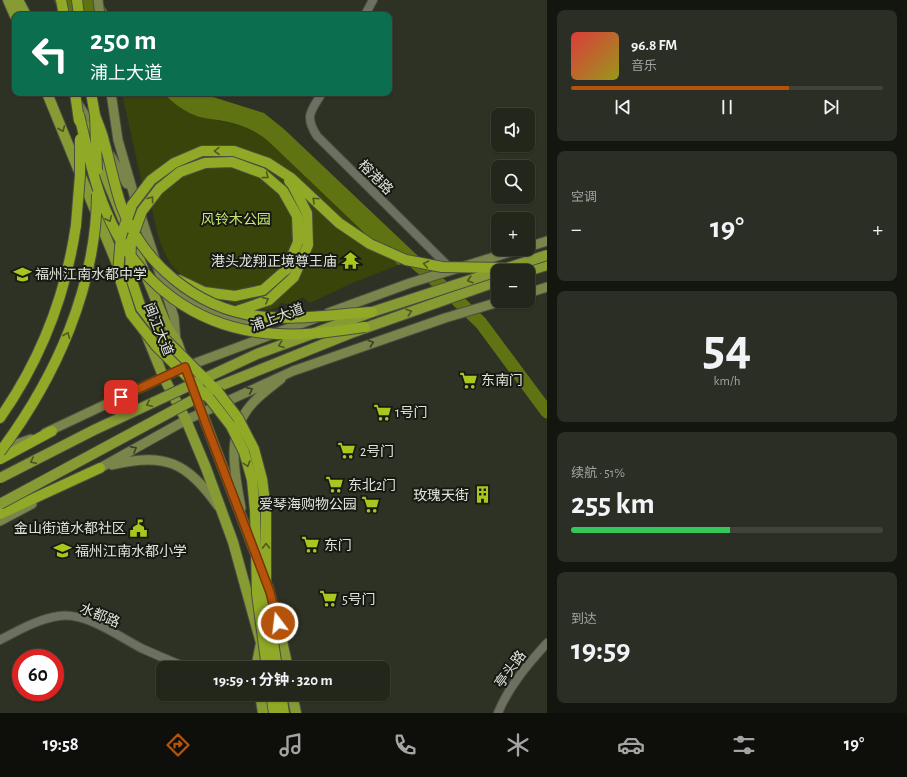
<!DOCTYPE html>
<html lang="zh">
<head>
<meta charset="utf-8">
<style>
  body { margin:0; font-family:"Alegreya Sans","Noto Sans SC",sans-serif; background:#2a2e24; color:#f1f3f6; height:100vh; display:flex; flex-direction:column; font-size:15px; white-space:nowrap }
  * { box-sizing:border-box; margin:0 }
  p { font-size:13px; color:#a2a5a3 }
  .icon { flex:none; width:22px; height:22px; fill:none; stroke:currentColor; stroke-width:2; stroke-linecap:round; stroke-linejoin:round }
  .map { position:relative; flex:1; overflow:hidden }
  .panel { display:flex; flex-direction:column; gap:10px; padding:10px; background:#13150f; width:360px }
  .panel>* { flex:none }
  .top-card { position:absolute; left:12px; top:12px; width:380px; height:84px; border-radius:8px; box-shadow:0 1px 3px #0004,0 0 0 1px #3f433a; background:#0b6e4f; color:#fff; overflow:hidden }
  .controls { position:absolute; left:491px; top:108px; display:grid; gap:8px }
  .controls a { display:grid; place-items:center; width:44px; height:44px; border-radius:8px; background:#22261b; box-shadow:0 1px 3px #0004,0 0 0 1px #3f433a; font-size:20px }
  .speed { position:absolute; left:12px; top:649px; display:flex; gap:8px; font-size:20px; font-weight:700; text-align:center }
  .speed>* { display:grid; place-content:center; width:52px; height:52px; border-radius:50%; background:#22261b; box-shadow:0 1px 3px #0004,0 0 0 1px #3f433a; line-height:1 }
  .speed .limit { border:6px solid #d22; background:#fff; color:#111 }
  .pin { position:absolute; display:grid; place-items:center; width:34px; height:34px; color:#fff; margin:-17px; border-radius:8px; box-shadow:0 2px 6px #0006 }
  .me { position:absolute; width:44px; margin:-22px; rotate:345deg; stroke-linejoin:round; filter:drop-shadow(0 0 3px #0008) }
  .turn { display:flex; align-items:center; gap:14px; height:84px; padding:0 12px; font-size:18px }
  .turn .icon { width:52px; height:52px; stroke-width:2.5 }
  .turn b { display:block; font-size:28px; line-height:34px }
  .big { font-size:30px; font-weight:700; line-height:1.1 }
  .panel .card { flex:1; display:flex; flex-direction:column; justify-content:center; gap:6px; min-width:0; padding:0 14px; border-radius:8px; background:#2a2e24 }
  .panel .dial { align-items:center; gap:0 }
  .dial b { font-size:52px; line-height:1 }
  .song { display:flex; align-items:center; gap:12px }
  .cover { width:48px; height:48px; border-radius:6px; background:linear-gradient(135deg,hsl(0 70% 55%),hsl(60 70% 35%)) }
  .played { height:4px; border-radius:2px; background:linear-gradient(90deg,#b45309 70%,#3f433a 70%) }
  .keys { display:flex; justify-content:space-around; direction:ltr }
  .heat { display:flex; justify-content:space-between; align-items:center; font-size:22px; direction:ltr }
  .charge { height:6px; border-radius:3px; background:linear-gradient(90deg,#34c759 51%,#3f433a 0) }
  .trip { position:absolute; left:156px; top:661px; width:234px; height:40px; border-radius:8px; background:#22261b; box-shadow:0 1px 3px #0004,0 0 0 1px #3f433a; font-weight:700; line-height:40px; text-align:center }
  .dock { display:flex; height:64px; justify-content:space-around; align-items:center; background:#0e0f0b; color:#a2a5a3 }
  .dock .icon { width:28px; height:28px }
  .dock .selected { color:#b45309 }
  .dock b { font-size:18px; color:#f1f3f6 }
  main { display:flex; flex:1; min-height:0 }
  .map>svg:first-child { display:block }
  .green { fill:#38440a }
  .water { fill:#607313 }
  .lines { fill:none; stroke-linecap:round; stroke-linejoin:round }
  .river { stroke:#607313; stroke-width:13 }
  .tertiary-casing { stroke:#4b4e42; stroke-width:10 }
  .secondary-casing { stroke:#4b4e42; stroke-width:11 }
  .primary-casing { stroke:#4b4e42; stroke-width:12 }
  .trunk-casing { stroke:#4b4e42; stroke-width:12 }
  .tertiary { stroke:#6c7061; stroke-width:8 }
  .secondary { stroke:#7a854b; stroke-width:9 }
  .primary { stroke:#879b35; stroke-width:10 }
  .trunk { stroke:#90a926; stroke-width:10 }
  .primary-bridge-casing { stroke:#4b4e42; stroke-width:12; stroke-linecap:butt }
  .trunk-bridge-casing { stroke:#4b4e42; stroke-width:12; stroke-linecap:butt }
  .primary-bridge { stroke:#879b35; stroke-width:10 }
  .trunk-bridge { stroke:#90a926; stroke-width:10 }
  .oneway { stroke:#495422 }
  .oneway2 { stroke:#4d5a1c }
  .oneway3 { stroke:#3a3f27 }
  .route-casing { stroke:#753606; stroke-width:10 }
  .route { stroke:#b45309; stroke-width:7 }
  .labels { text-anchor:middle; stroke-width:4; stroke-linejoin:round; paint-order:stroke }
  .street-label { font-size:14px; fill:#e0e3da; stroke:#171913 }
  .park-label { font-size:14px; fill:#c8e56f; stroke:#171913 }
  .poi-label { font-size:14px; fill:#e0e3da; stroke:#171913; text-anchor:start }
</style>
</head>
<body>
<main>
<div class="map">
<svg width="547" height="713" viewBox="0 0 547 713">
  <rect width="100%" height="100%" fill="#2e3224"/>
  <path class="green" d="M122,93H163L182,108L194,115L206,118L245,126L256,131L267,140L398,265L350,284L310,303L303,297L290,304L281,303C274,312 266,310 256,309C232,305 217,298 196,286C186,279 178,274 171,264C157,243 154,217 149,194L144,193Z"/>
  <path class="water" d="M54,0H100L110,15H68L58,8Z
    M163,93H200L264,113L285,130L420,258L398,265L267,140C252,128 237,123 218,120C210,119 201,118 194,115C182,110 171,101 163,93Z"/>
  <g class="lines">
    <path class="river" d="M409,257L451,294L481,323L547,412"/>
    <defs>
      <path id="tertiary" d="M365,15L373,0
        M322,93C311,111 304,116 317,136L451,269
        M0,640C19,630 38,619 59,616C86,612 118,636 141,648C157,655 172,662 189,668
        M224,668L256,665
        M498,713C509,686 528,664 547,643"/>
      <path id="secondary" d="M98,0L100,15
        M111,93L118,140L134,195L174,317L176,341
        M76,101L97,134
        M110,155L127,184
        M528,247L547,241
        M162,274C167,279 172,285 177,290C192,304 231,322 251,326
        M528,293L547,287
        M328,313L410,283L520,249
        M45,433L185,367L316,318
        M0,450L31,439
        M112,465C165,452 187,462 218,506
        M100,468L186,420L293,371L445,318L502,301
        M241,508C235,473 225,435 251,405C259,395 271,387 281,379
        M0,521L32,504"/>
      <path id="primary" d="M8,0L15,16
        M18,0L26,15
        M47,93L119,269
        M85,126L167,327L177,342L202,413L256,555
        M528,271L547,265
        M127,287L163,376L186,420L206,468L233,542L261,643L256,668
        M217,387L351,333L498,281
        M268,587L278,623L288,668
        M260,694L263,713
        M292,694L296,713"/>
      <path id="trunk" d="M61,0L64,15
        M77,0L79,15
        M179,280L204,292L235,296L263,290L286,270
        M0,418C40,361 66,294 76,225
        M0,459L52,431
        M0,514L100,468
        M271,694L274,713
        M281,694L284,713"/>
    </defs>
    <use href="#tertiary" class="tertiary-casing"/>
    <use href="#secondary" class="secondary-casing"/>
    <use href="#primary" class="primary-casing"/>
    <use href="#trunk" class="trunk-casing"/>
    <use href="#tertiary" class="tertiary"/>
    <use href="#secondary" class="secondary"/>
    <use href="#primary" class="primary"/>
    <use href="#trunk" class="trunk"/>
    <defs>
      <path id="primary-bridge" d="M0,478L94,430L257,354L372,312L547,255
        M0,504L217,387"/>
      <path id="trunk-bridge" d="M75,93L79,121
        M91,93L95,115L97,170
        M79,115C87,147 93,180 106,211C136,284 198,330 277,334C306,336 336,331 365,327
        M95,115C98,124 102,132 104,141C110,162 114,184 121,205C142,263 196,308 257,316C293,321 336,314 372,312
        M76,225L80,175V139
        M237,311L269,300L294,277L308,245L307,213L292,184L289,181
        M0,452C56,377 96,288 97,194
        M267,668L257,594L255,510L252,480L244,452L231,426L210,399L157,347L131,314L118,273L121,236L132,205L151,180L174,163L202,151H234L268,163L291,178L339,223L370,244L406,260L442,267L506,268
        M277,668L266,595V510L262,479L254,449L238,418L218,392L165,339L141,308L130,275L131,241L142,211L159,189L180,172L205,163L232,162L262,173L283,191L297,216L298,242L286,270"/>
    </defs>
    <use href="#primary-bridge" class="primary-bridge-casing"/>
    <use href="#trunk-bridge" class="trunk-bridge-casing"/>
    <use href="#primary-bridge" class="primary-bridge"/>
    <use href="#trunk-bridge" class="trunk-bridge"/>
  </g>
  <defs><path id="oneway-chevron" d="M-2-3.5L2.5 0L-2 3.5" fill="none" stroke-width="1.6" stroke-linecap="round" stroke-linejoin="round"/></defs>
  <g class="oneway">
    <use href="#oneway-chevron" transform="translate(62 129) rotate(68)"/>
    <use href="#oneway-chevron" transform="translate(470 280) rotate(162)"/>
    <use href="#oneway-chevron" transform="translate(409 312) rotate(-19)"/>
    <use href="#oneway-chevron" transform="translate(281 345) rotate(160)"/>
    <use href="#oneway-chevron" transform="translate(149 404) rotate(155)"/>
    <use href="#oneway-chevron" transform="translate(33 461) rotate(153)"/>
  </g>
  <g class="oneway2">
    <use href="#oneway-chevron" transform="translate(217 151) rotate(179)"/>
    <use href="#oneway-chevron" transform="translate(266 176) rotate(37)"/>
    <use href="#oneway-chevron" transform="translate(151 199) rotate(-53)"/>
    <use href="#oneway-chevron" transform="translate(315 200) rotate(-137)"/>
    <use href="#oneway-chevron" transform="translate(109 219) rotate(65)"/>
    <use href="#oneway-chevron" transform="translate(426 264) rotate(-168)"/>
    <use href="#oneway-chevron" transform="translate(266 300) rotate(-26)"/>
    <use href="#oneway-chevron" transform="translate(67 335) rotate(-68)"/>
    <use href="#oneway-chevron" transform="translate(247 464) rotate(74)"/>
    <use href="#oneway-chevron" transform="translate(266 546) rotate(-90)"/>
  </g>
  <g class="oneway3">
    <use href="#oneway-chevron" transform="translate(371 343) rotate(-19)"/>
    <use href="#oneway-chevron" transform="translate(250 390) rotate(-24)"/>
    <use href="#oneway-chevron" transform="translate(134 449) rotate(-29)"/>
  </g>
  <g class="lines">
    <defs>
      <path id="route" d="M121,397L185,367L207,427L270,592L278,623"/>
    </defs>
    <use href="#route" class="route-casing"/>
    <use href="#route" class="route"/>
  </g>
  <defs>
    <symbol id="temple-bare" viewBox="-9 -9 18 18"><path d="M0-6L5-2H3V0L6.5 2.5H4V6H1.5V3h-3V6H-4V2.5H-6.5L-3 0V-2H-5Z" fill="#a7c71e" stroke="#171913" stroke-width="2.5" paint-order="stroke"/></symbol>
    <symbol id="school-bare" viewBox="-9 -9 18 18"><path d="M0-5L7-2L0 1L-7-2ZM-4 1L0 2.5L4 1V4Q0 6-4 4Z" fill="#a7c71e" stroke="#171913" stroke-width="2.5" paint-order="stroke"/></symbol>
    <symbol id="supermarket-bare" viewBox="-9 -9 18 18"><path d="M-6-5.5h2.5l.6 2H6L4.5 2H-2.5L-4.4-4H-6ZM-1.5 3.2a1.3 1.3 0 1 0 .1 0ZM3 3.2a1.3 1.3 0 1 0 .1 0Z" fill="#a7c71e" stroke="#171913" stroke-width="2.5" paint-order="stroke"/></symbol>
    <symbol id="building-bare" viewBox="-9 -9 18 18"><path d="M-4-6H4V6H1V3H-1V6H-4ZM-2.5-4.3h1.7v1.8h-1.7ZM.8-4.3h1.7v1.8H.8ZM-2.5-1h1.7V.8h-1.7ZM.8-1h1.7V.8H.8Z" fill="#a7c71e" stroke="#171913" stroke-width="2.5" paint-order="stroke"/></symbol>
    <symbol id="civic-bare" viewBox="-9 -9 18 18"><path d="M-.6-6.5H3V-4.5H.6V-3L4-1V1h2V6H-6V1h2V-1L-.6-3ZM-1.2 2.5V6h2.4V2.5Z" fill="#a7c71e" stroke="#171913" stroke-width="2.5" paint-order="stroke"/></symbol>
  </defs>
  <g fill-rule="evenodd">
    <use href="#temple-bare" x="338" y="248" width="25" height="25"/>
    <use href="#school-bare" x="10" y="262" width="25" height="25"/>
    <use href="#supermarket-bare" x="456" y="368" width="25" height="25"/>
    <use href="#supermarket-bare" x="370" y="400" width="25" height="25"/>
    <use href="#supermarket-bare" x="334" y="438" width="25" height="25"/>
    <use href="#supermarket-bare" x="322" y="472" width="25" height="25"/>
    <use href="#building-bare" x="470" y="482" width="25" height="25"/>
    <use href="#supermarket-bare" x="358" y="492" width="25" height="25"/>
    <use href="#civic-bare" x="126" y="516" width="25" height="25"/>
    <use href="#supermarket-bare" x="298" y="532" width="25" height="25"/>
    <use href="#school-bare" x="50" y="538" width="25" height="25"/>
    <use href="#supermarket-bare" x="316" y="586" width="25" height="25"/>
  </g>
  <g class="labels">
    <g class="street-label">
      <text transform="translate(376 177) rotate(45)" y="5">榕港路</text>
      <text transform="translate(277 317) rotate(-20)" y="5">浦上大道</text>
      <text transform="translate(159 329) rotate(68)" y="5">闽江大道</text>
      <text transform="translate(100 615) rotate(22)" y="5">水都路</text>
      <text transform="translate(510 669) rotate(-54)" y="5">亭头路</text>
    </g>
    <g class="park-label">
      <text x="236" y="224">风铃木公园</text>
    </g>
    <g class="poi-label">
      <text x="337" y="266" text-anchor="end">港头龙翔正境尊王庙</text>
      <text x="35" y="279">福州江南水都中学</text>
      <text x="481" y="385">东南门</text>
      <text x="395" y="417">1号门</text>
      <text x="360" y="456">2号门</text>
      <text x="348" y="490">东北2门</text>
      <text x="469" y="500" text-anchor="end">玫瑰天街</text>
      <text x="357" y="509" text-anchor="end">爱琴海购物公园</text>
      <text x="126" y="533" text-anchor="end">金山街道水都社区</text>
      <text x="324" y="550">东门</text>
      <text x="75" y="556">福州江南水都小学</text>
      <text x="342" y="604">5号门</text>
    </g>
  </g>
</svg>
<div class="controls">
<a><svg class="icon" aria-label="sound" viewBox="0 0 24 24"><path d="M4 9h4l5-4v14l-5-4H4zM17 9q2 3 0 6"/></svg></a>
<a><svg class="icon" aria-label="search" viewBox="0 0 24 24"><circle cx="10" cy="10" r="6"/><path d="M15 15l6 6"/></svg></a>
<a>+</a>
<a>−</a>
</div>
<div class="speed"><div class="limit">60</div></div>
<div class="pin" style="left:121px;top:397px;background:#d93025"><svg class="icon" aria-label="arrive" viewBox="0 0 24 24"><path d="M6 21V4h12l-3 4 3 4H6"/></svg></div>
<svg class="me" style="left:278px;top:623px" viewBox="-20 -20 40 40"><circle r="17" fill="#b45309" stroke="#fff" stroke-width="3"/><path d="M0-11L8 9 0 5-8 9z" fill="#fff"/></svg>
<div class="trip">19:59 · 1 分钟 · 320 m</div>
<div class="top-card">
<div class="turn"><svg class="icon" aria-label="left" viewBox="0 0 24 24"><path d="M17 20v-9H6M10 6l-5 5 5 5"/></svg><div><b>250 m</b>浦上大道</div></div>
</div>
</div>
<section class="panel">
<div class="card">
<div class="song"><i class="cover"></i><div><b>96.8 FM</b><p>音乐</p></div></div>
<div class="played"></div>
<div class="keys"><svg class="icon" aria-label="previous" viewBox="0 0 24 24"><path d="M18 5L8 12l10 7zM5 5v14"/></svg><svg class="icon" aria-label="pause" viewBox="0 0 24 24"><path d="M8 5v14M16 5v14"/></svg><svg class="icon" aria-label="next" viewBox="0 0 24 24"><path d="M6 5l10 7-10 7zM19 5v14"/></svg></div>
</div>
<div class="card"><p>空调</p>
<div class="heat"><a>−</a><b class="big">19°</b><a>+</a></div>
</div>
<div class="card dial"><b>54</b><p>km/h</p></div>
<div class="card"><p>续航 · 51%</p><b class="big">255 km</b><div class="charge"></div></div>
<div class="card"><p>到达</p><b class="big">19:59</b></div>
</section>
</main>
<nav class="dock">
<b>19:58</b>
<svg class="icon selected" aria-label="directions" viewBox="0 0 24 24"><path d="M12 3l9 9-9 9-9-9zM9 14v-3h6M13 9l2 2-2 2"/></svg>
<svg class="icon" aria-label="music" viewBox="0 0 24 24"><path d="M9 18V5l10-2v13"/><circle cx="6" cy="18" r="3"/><circle cx="16" cy="16" r="3"/></svg>
<svg class="icon" aria-label="phone" viewBox="0 0 24 24"><path d="M5 4h4l2 5-3 2q2 4 5 5l2-3 5 2v4C11 20 4 13 5 4z"/></svg>
<svg class="icon" aria-label="climate" viewBox="0 0 24 24"><path d="M12 3v18M4 7l16 10M4 17L20 7"/></svg>
<svg class="icon" aria-label="car" viewBox="0 0 24 24"><path d="M5 17H2v-5l4-1 3-4h7l3 4 3 1v5h-3M9 17h6M6 11h13"/><circle cx="7" cy="17" r="2"/><circle cx="17" cy="17" r="2"/></svg>
<svg class="icon" aria-label="filters" viewBox="0 0 24 24"><path d="M4 7h16M4 17h16"/><circle cx="9" cy="7" r="2"/><circle cx="15" cy="17" r="2"/></svg>
<b>19°</b>
</nav>
</body>
</html>
